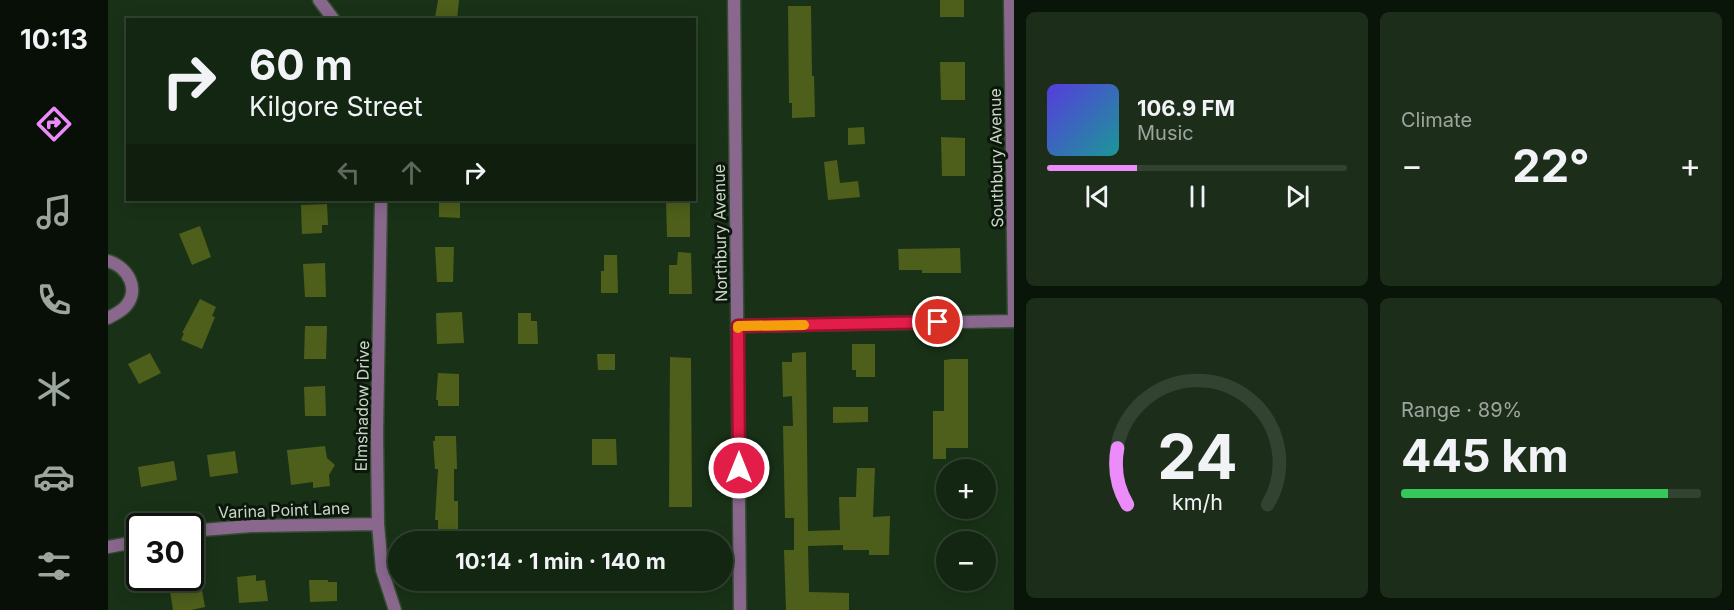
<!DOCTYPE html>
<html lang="en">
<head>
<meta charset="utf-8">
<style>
  body { margin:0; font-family:Inter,sans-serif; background:#1c2e1a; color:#f1f3f6; height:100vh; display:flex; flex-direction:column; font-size:22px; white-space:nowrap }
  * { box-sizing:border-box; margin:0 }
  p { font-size:20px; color:#9da59f }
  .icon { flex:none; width:33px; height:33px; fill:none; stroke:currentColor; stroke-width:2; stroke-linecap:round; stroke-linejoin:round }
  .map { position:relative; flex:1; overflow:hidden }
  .details { display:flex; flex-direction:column; gap:12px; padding:12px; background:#0a1509; width:720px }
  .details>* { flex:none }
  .top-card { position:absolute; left:18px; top:18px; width:570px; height:183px; border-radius:0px; box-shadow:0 3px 15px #0003,0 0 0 2px #324331; background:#132611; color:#f1f3f6; overflow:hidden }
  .fabs { position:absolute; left:828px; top:459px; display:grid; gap:12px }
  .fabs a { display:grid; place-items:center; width:60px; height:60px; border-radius:50%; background:#132611; box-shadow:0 3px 15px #0003,0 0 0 2px #324331; font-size:30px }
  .speed { position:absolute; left:18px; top:513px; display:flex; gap:12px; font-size:30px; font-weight:700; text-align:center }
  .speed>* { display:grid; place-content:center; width:78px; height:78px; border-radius:50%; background:#132611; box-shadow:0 3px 15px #0003,0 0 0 2px #324331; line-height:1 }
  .speed .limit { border:3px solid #111; border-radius:9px; background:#fff; color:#111 }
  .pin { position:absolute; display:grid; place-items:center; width:51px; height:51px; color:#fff; margin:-26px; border:3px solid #fff; border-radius:50%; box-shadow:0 2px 6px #0007 }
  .me { position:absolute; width:66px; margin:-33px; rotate:0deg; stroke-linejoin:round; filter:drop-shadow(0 0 4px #0008) }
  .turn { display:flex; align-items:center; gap:21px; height:126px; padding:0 24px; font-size:27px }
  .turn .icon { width:78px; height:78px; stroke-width:2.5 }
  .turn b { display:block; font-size:42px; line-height:51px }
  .lanes { display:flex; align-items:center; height:57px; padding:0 24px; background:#0003; justify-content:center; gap:30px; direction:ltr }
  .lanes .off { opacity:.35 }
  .big { font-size:45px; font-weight:700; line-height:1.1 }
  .details .widget { flex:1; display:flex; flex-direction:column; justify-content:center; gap:9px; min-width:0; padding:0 21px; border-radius:9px; background:#1c2e1a }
  .details .dial { align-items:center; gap:0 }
  .dial svg { height:156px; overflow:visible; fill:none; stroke:#324331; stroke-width:7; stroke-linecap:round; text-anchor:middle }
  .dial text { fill:#f1f3f6; stroke:none }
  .song { display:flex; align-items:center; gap:18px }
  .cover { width:72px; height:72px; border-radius:9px; background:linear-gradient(135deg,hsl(250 70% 55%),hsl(180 70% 35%)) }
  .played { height:6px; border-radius:3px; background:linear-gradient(90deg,#ec8cfa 30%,#324331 30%) }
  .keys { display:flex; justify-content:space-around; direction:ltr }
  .heat { display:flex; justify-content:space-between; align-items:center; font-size:33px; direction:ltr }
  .charge { height:9px; border-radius:4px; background:linear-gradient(90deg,#34c759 89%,#324331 0) }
  .details .tiles { flex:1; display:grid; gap:12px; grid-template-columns:repeat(2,1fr) }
  .trip { position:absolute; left:280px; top:531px; width:345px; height:60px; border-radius:30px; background:#132611; box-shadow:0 3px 15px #0003,0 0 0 2px #324331; font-weight:700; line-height:60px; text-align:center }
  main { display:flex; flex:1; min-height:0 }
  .dock { display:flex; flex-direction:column; width:108px; justify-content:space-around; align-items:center; background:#080f07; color:#9da59f }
  .dock .icon { width:42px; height:42px }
  .dock .active { color:#ec8cfa }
  .dock b { font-size:27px; color:#f1f3f6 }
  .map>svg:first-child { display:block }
  .building { fill:#4e5f1b }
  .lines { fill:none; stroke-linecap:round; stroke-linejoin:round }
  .minor-casing { stroke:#354c33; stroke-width:15 }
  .minor { stroke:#8a688e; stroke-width:12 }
  .route-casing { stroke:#92132f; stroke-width:15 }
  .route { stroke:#e11d48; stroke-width:10 }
  .slow { stroke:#f59e0b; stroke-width:10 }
  .labels { text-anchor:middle; stroke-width:6; stroke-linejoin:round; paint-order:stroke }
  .street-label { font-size:16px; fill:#c8d7c6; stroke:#0c170b }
</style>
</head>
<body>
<main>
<nav class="dock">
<b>10:13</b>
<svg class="icon active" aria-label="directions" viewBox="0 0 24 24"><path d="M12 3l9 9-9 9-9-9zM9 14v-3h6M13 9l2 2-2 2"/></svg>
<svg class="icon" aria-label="music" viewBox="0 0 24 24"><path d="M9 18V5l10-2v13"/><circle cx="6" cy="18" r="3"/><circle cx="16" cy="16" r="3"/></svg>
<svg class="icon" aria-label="phone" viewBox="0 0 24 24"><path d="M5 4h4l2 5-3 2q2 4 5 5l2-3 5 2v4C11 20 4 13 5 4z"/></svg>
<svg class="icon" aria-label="climate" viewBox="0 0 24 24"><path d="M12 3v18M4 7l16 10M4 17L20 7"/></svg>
<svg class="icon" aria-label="car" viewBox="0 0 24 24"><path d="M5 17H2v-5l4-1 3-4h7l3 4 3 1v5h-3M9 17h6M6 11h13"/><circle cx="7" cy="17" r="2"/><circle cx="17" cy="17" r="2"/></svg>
<svg class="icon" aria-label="filters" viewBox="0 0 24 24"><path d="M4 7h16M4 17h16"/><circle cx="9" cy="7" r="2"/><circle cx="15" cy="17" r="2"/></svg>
</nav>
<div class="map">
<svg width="906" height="610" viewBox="0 0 906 610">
  <rect width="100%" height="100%" fill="#193217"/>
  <path class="building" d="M330,0H351L349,20H330L327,18Z
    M832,0H856V17H832Z
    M680,6H703L704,76H706L707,117L684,118V103H681Z
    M832,62H857V100H833Z
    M756,127L757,144L740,145V128Z
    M833,137L857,138V176H834Z
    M729,160L732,183L750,181L752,197L720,200L716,162Z
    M331,200H352V218L331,217Z
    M558,200H582V237H559Z
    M219,204L220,225H214V233L194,234L193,205Z
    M92,226L103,257L84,265L71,234Z
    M327,247H346L345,282H329Z
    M852,248L853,273H814V270H791L790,249Z
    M570,252L583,253L584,294H561V265H569Z
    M496,255H509L510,293H493V271H496Z
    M217,263L218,297H197L195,264Z
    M92,299L108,307L104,316L107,317L94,349L73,340L76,333H74Z
    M354,312L356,343L329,344L328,313Z
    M410,313H423V321H429L430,344H410Z
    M197,326H219L218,359H196Z
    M744,344H767V377H748V370H744Z
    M698,352L700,531L732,530L731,497H748L749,468H767L765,517L782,516L781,555H761V550H735V545L700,546L701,592L741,593V610H678L676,550H686V518H677L675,426H685L684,396L675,397L674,362H684V353Z
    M42,353L53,373L31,384L20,364Z
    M489,354H507V370H490Z
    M562,357L583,358L584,507H561Z
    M844,359H860V448H838V459H825V411H836V360Z
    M330,373L351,374V406H330V400H328Z
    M217,386L218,416H197L196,387Z
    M725,407H760V422L725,423Z
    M327,436H348L349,469H346V501H350V529H330V520H327L330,469H327L325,441H327Z
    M484,439H508L509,465H484Z
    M217,446L219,458L227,465L221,475L222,486L205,488V482L183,485L179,450Z
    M127,451L130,473L102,477L99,455Z
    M66,461L69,480L33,487L30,467Z
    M148,575V581L157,580L160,601L131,603L129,577Z
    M201,580H220V582H229V601L202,602Z
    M93,584L97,607L83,610H65L62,591L69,590L68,588Z"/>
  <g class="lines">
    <defs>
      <path id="minor" d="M211,0L226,20
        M626,0L632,610
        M902,0L906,315
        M273,200L269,433L270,524L274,570L287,610
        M0,261C20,267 33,290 17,307C12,312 6,315 0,318
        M630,326L906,321
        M82,531L143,526L270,524
        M0,547L32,541"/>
    </defs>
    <use href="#minor" class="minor-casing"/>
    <use href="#minor" class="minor"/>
  </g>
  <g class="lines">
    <defs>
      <path id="route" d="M631,468L630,326L830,322"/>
    </defs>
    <use href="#route" class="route-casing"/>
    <use href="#route" class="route"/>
    <path class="slow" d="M630,328V326L696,325"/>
  </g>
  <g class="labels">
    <g class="street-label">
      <text transform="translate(888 158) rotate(-91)" y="6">Southbury Avenue</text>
      <text transform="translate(612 233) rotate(-91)" y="6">Northbury Avenue</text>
      <text transform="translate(254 406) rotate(-89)" y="6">Elmshadow Drive</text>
      <text transform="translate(176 510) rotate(-2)" y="6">Varina Point Lane</text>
    </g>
  </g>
</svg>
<div class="fabs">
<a>+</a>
<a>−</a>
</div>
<div class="speed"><div class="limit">30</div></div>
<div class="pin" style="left:830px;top:322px;background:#d93025"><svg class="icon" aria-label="arrive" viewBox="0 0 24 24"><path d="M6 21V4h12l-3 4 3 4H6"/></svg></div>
<svg class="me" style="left:631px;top:468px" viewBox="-20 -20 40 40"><circle r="17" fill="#e11d48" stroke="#fff" stroke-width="3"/><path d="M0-11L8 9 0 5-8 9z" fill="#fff"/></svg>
<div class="trip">10:14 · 1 min · 140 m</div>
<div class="top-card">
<div class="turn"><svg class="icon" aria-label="right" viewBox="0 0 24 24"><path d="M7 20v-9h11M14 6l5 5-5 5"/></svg><div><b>60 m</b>Kilgore Street</div></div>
<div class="lanes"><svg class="icon off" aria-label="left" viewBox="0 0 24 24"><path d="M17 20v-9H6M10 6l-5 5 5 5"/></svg><svg class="icon off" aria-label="ahead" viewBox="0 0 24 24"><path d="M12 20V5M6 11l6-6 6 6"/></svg><svg class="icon" aria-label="right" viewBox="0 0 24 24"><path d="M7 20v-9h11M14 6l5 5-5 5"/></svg></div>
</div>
</div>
<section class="details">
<div class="tiles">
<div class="widget">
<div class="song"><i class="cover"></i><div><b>106.9 FM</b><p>Music</p></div></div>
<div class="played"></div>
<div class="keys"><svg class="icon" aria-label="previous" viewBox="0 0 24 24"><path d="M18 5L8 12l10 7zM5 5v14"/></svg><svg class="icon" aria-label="pause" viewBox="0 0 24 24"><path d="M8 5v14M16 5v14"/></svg><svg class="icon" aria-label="next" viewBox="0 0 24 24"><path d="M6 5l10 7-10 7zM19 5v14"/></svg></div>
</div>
<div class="widget"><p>Climate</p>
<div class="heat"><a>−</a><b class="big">22°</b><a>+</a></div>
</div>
<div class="widget dial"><svg viewBox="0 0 100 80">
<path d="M14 69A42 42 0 1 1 86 69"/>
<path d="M14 69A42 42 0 0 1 9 40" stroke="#ec8cfa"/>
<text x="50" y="56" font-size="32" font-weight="700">24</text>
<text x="50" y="72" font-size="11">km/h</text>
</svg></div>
<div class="widget"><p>Range · 89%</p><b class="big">445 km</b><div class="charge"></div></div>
</div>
</section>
</main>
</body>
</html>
